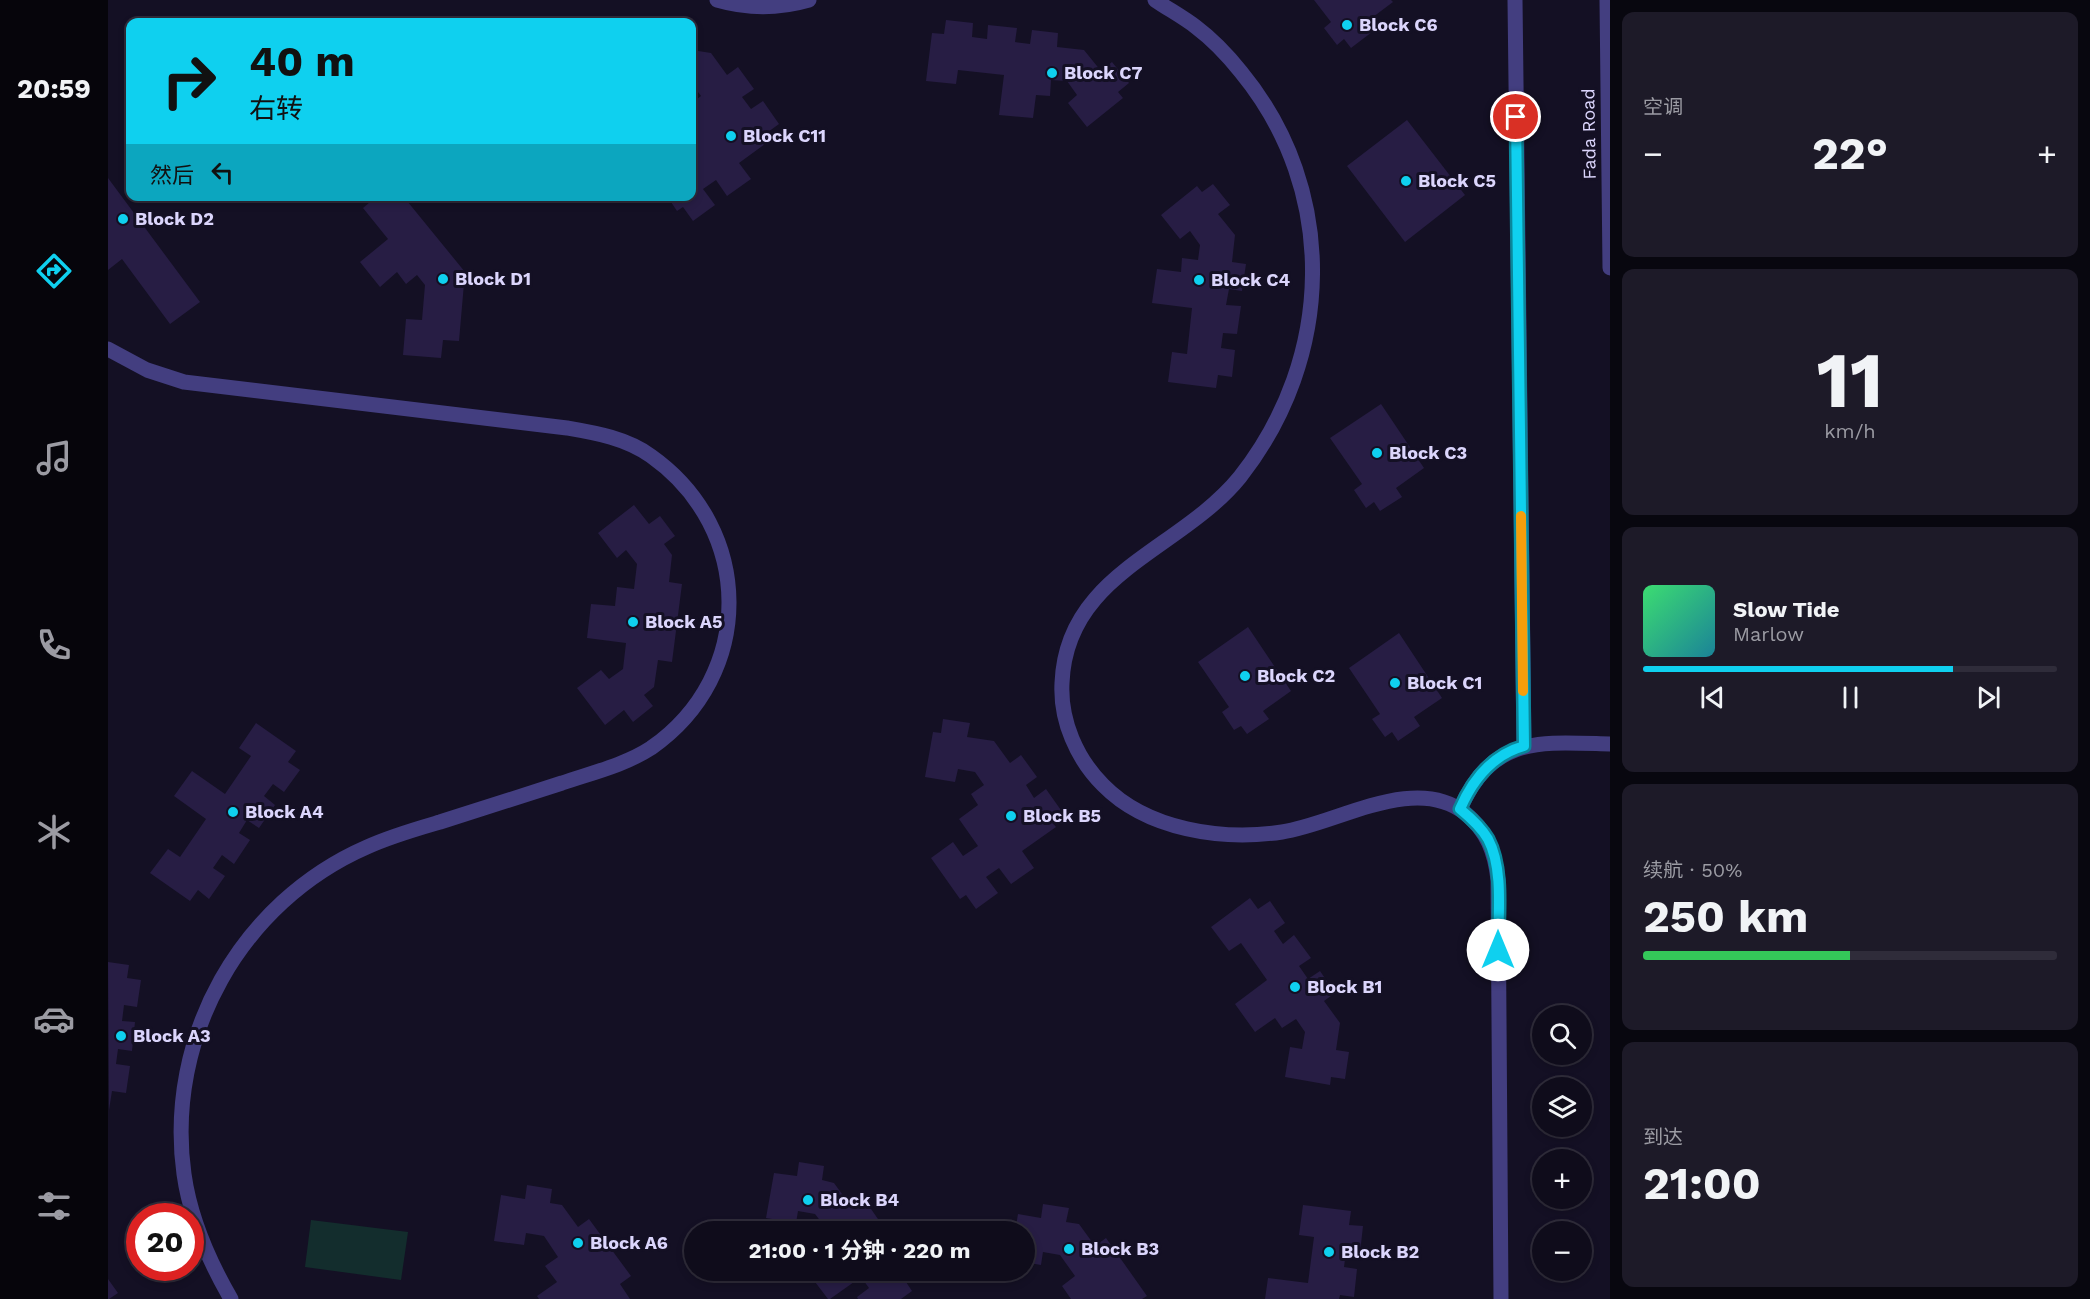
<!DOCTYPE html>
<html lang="zh">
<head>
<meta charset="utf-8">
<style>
  body { margin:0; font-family:"Work Sans","Noto Sans SC",sans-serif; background:#1d1a28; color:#f1f3f6; height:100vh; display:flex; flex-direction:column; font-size:22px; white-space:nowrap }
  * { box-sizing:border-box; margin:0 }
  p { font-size:20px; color:#9b9ba3 }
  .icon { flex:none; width:33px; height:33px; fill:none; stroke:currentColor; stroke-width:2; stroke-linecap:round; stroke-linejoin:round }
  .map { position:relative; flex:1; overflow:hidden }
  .panel { display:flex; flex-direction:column; gap:12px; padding:12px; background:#08070f; width:480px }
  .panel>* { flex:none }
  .guide { position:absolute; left:18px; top:18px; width:570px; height:183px; border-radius:12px; box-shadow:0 3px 9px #0003,0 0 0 2px #2f2c3a; background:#0fd0ef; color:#111; overflow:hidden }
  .buttons { position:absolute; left:1424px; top:1005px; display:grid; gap:12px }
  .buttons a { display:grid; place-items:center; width:60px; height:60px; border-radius:50%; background:#0f0c1b; box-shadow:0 3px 9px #0003,0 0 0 2px #2f2c3a; font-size:30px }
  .speed { position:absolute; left:18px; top:1203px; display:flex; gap:12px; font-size:30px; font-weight:700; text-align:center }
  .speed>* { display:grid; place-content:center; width:78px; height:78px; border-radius:50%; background:#0f0c1b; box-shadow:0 3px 9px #0003,0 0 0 2px #2f2c3a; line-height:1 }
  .speed .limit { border:9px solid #d22; background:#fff; color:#111 }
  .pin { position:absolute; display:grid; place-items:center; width:51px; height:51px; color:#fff; margin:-26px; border:3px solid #fff; border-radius:50%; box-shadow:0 2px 6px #0007 }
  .me { position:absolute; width:66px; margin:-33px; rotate:0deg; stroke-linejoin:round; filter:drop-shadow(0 0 4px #0008) }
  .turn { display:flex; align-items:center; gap:21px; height:126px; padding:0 24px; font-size:27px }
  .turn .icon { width:78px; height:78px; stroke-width:2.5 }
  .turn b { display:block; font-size:42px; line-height:51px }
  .then { display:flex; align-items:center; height:57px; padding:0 24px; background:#0003; gap:12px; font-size:22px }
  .big { font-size:45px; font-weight:700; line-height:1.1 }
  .panel .widget { flex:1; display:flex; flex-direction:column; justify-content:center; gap:9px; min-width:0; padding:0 21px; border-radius:12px; background:#1d1a28 }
  .panel .dial { align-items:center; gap:0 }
  .dial b { font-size:78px; line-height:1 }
  .song { display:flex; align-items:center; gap:18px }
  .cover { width:72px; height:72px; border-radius:9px; background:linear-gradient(135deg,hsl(140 70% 55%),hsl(190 70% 35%)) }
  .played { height:6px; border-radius:3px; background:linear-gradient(90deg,#0fd0ef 75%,#2f2c3a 75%) }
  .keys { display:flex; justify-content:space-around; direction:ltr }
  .heat { display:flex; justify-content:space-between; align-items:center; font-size:33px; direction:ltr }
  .charge { height:9px; border-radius:4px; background:linear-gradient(90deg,#34c759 50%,#2f2c3a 0) }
  .trip { position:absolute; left:576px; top:1221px; width:351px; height:60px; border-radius:30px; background:#0f0c1b; box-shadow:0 3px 9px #0003,0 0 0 2px #2f2c3a; font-weight:700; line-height:60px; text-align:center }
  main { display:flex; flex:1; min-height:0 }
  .dock { display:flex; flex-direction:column; width:108px; justify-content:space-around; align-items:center; background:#06050b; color:#9b9ba3 }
  .dock .icon { width:42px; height:42px }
  .dock .on { color:#0fd0ef }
  .dock b { font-size:27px; color:#f1f3f6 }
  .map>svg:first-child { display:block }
  .green { fill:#132d2d }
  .building { fill:#271d44 }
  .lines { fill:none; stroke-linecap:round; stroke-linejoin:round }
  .minor { stroke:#433e80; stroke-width:15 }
  .route-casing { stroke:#0a879b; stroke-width:15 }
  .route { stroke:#0fd0ef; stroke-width:10 }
  .slow { stroke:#f59e0b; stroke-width:10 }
  .poi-dot { fill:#0fd0ef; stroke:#141024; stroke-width:2 }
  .labels { text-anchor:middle; stroke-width:6; stroke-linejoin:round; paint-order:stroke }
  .poi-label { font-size:18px; font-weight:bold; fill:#dbd5fc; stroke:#141024; text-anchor:start }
  .street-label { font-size:18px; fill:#dbd5fc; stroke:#141024 }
</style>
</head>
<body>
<main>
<nav class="dock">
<b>20:59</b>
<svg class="icon on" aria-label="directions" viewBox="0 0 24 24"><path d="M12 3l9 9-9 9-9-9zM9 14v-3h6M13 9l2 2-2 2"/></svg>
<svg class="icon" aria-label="music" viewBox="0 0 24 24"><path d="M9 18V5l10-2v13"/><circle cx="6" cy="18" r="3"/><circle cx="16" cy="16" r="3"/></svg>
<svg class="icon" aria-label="phone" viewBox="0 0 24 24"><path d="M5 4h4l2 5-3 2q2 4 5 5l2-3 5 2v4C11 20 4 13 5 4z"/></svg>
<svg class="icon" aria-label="climate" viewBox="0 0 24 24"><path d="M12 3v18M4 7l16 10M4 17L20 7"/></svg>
<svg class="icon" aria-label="car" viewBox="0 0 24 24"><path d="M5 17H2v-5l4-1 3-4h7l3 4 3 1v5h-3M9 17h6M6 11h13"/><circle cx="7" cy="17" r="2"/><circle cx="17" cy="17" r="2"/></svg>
<svg class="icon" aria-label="filters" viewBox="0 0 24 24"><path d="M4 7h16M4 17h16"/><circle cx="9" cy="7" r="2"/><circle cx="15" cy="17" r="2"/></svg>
</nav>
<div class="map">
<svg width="1502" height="1299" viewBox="0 0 1502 1299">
  <rect width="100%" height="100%" fill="#141024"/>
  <path class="green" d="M203,1220L300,1232L293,1280L197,1267Z"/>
  <path class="building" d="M1206,0H1283L1285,2L1257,23L1264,32L1243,48L1236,39L1229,45L1216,28L1223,22Z
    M838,20L865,23L864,37L879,39L880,25L909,28L907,42L922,44L924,30L950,33L949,47L976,50L993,71L1004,62L1021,83L1010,92L1015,98L979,127L960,103L969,95L959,81L943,80L942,96L928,95L925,118L891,115L896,75L850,70L848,84L818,81L824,33L836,34Z
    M584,50L603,53L619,75L630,67L646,89L634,97L643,109L655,101L671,124L660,132L664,139L631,163L643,179L619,196L608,180L595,189L607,205L585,221L575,207L569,211L559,196H584V159L586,157L584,153V120L587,117L584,111V103L593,96L584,84Z
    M1299,120L1357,195L1297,242L1239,166Z
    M0,178L92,302L62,324L14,259L0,270Z
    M1105,184L1122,205L1110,214L1127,235L1124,262L1138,264L1134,291L1121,289L1118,305L1133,306L1129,334L1115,333L1113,348L1127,350L1124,377L1110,375L1108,388L1060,382L1064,352L1079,354L1084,308L1044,303L1049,269L1073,272L1074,258L1090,260L1092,245L1082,231L1072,239L1053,215L1089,186L1094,192Z
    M269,196H295L357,272L351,341L335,340L333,358L295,355L298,319L314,320L317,285L309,275L298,284L289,272L272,287L252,262L280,239L255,208Z
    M1273,404L1316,468L1288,488L1294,497L1272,511L1266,502L1258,508L1246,490L1254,484L1222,438Z
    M526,505L541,524L552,516L567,536L556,544L564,555L561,582L574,584L564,662L550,660L546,687L536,695L545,706L525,722L516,710L497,725L469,688L493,670L501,679L515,669L518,643L479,638L483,604L507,606L509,587L526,589L529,564L518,550L509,558L490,533Z
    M1140,627L1183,691L1155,711L1161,719L1139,734L1133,726L1126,730L1114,712L1121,707L1090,662Z
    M1291,633L1334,698L1306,717L1312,726L1290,741L1284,732L1277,737L1264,719L1272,714L1241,668Z
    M835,719L862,723L859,737L886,741L902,763L913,755L929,777L918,785L926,798L938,789L955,813L943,821L948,827L914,851L926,868L903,884L891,868L878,877L890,893L868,909L858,895L852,899L823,858L845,842L855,856L870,846L851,819L870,805L863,794L876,785L867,772L850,769L847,782L817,777L825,732L833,733Z
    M148,723L188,751L180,762L192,770L176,792L165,784L156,796L167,805L151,828L139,820L131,833L142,840L126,864L114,855L105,868L117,876L101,899L90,890L82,901L42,873L60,849L72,857L98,819L66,796L84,771L117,794L143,756L131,748Z
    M1142,898L1150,909L1162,901L1177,923L1166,931L1175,944L1186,935L1203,958L1191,966L1200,979L1212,971L1227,993L1216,1001L1232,1023L1228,1050L1241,1052L1237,1079L1223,1077L1222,1085L1177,1077L1182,1047L1194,1049L1197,1032L1188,1019L1174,1028L1167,1018L1147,1032L1127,1004L1159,980L1133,943L1121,951L1103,927Z
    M0,962L21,965L19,978L33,980L29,1007L16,1005L14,1021L27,1022L24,1051L10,1049L8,1064L22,1066L18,1093L4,1091L1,1110Z
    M691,1162L716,1166L714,1180L726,1183L742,1205L754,1196L779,1232H721L707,1214L690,1211L688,1223L658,1218L666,1173L689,1176Z
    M419,1185L444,1189L442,1203L454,1205L470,1227L481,1219L523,1276L512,1284L522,1299H431L429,1296L449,1282L437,1266L450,1257L436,1236L418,1233L416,1245L386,1241L393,1195L417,1199Z
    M935,1204L961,1208L958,1222L971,1224L987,1246L998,1238L1039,1296L1034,1299H963L954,1286L967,1276L952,1255L935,1252L933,1265L916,1262V1232H907L910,1214L933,1218Z
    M1195,1205L1243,1211L1241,1225L1255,1226L1252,1253L1238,1251L1236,1267L1249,1269L1246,1297L1232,1295L1231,1299H1157L1160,1278L1200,1283L1206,1237L1191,1235Z
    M706,1270H790L804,1291L793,1299H750L749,1297L761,1288L753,1277L722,1299H720L701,1274Z
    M0,1279L10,1293L1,1299H0Z"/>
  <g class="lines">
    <path class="minor" d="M609,0C640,9 670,9 701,0
      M1047,0C1060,9 1075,17 1088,27C1104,39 1121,57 1133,72C1231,191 1226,358 1132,477C1072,551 958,573 954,683C952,721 969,759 995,785C1039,830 1114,841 1174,832C1229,824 1306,773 1357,813C1379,831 1387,852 1390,880L1393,1299
      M1407,0L1416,746
      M1499,0L1502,268
      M0,349L39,370L76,382L459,428C488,433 518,438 543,456C646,529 648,675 543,748C517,765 483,773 454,783C413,796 372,809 332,822C308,829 283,836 259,847C133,902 57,1037 76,1174C82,1217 101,1261 123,1299
      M1352,809C1385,735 1432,742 1502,744"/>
  </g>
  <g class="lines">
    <defs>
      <path id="route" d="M1390,950C1390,916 1396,869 1380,839C1373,827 1363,818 1352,809C1364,781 1384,755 1416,746L1408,117"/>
    </defs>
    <use href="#route" class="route-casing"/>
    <use href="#route" class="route"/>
    <path class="slow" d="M1413,516L1415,691"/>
  </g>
  <g class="poi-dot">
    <circle cx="1239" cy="25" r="6"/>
    <circle cx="944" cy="73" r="6"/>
    <circle cx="623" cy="136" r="6"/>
    <circle cx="1298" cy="181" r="6"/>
    <circle cx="15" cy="219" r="6"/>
    <circle cx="335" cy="279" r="6"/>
    <circle cx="1091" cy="280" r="6"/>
    <circle cx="1269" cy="453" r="6"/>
    <circle cx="525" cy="622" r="6"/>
    <circle cx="1137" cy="676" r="6"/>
    <circle cx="1287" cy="683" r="6"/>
    <circle cx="125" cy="812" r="6"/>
    <circle cx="903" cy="816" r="6"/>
    <circle cx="1187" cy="987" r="6"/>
    <circle cx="13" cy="1036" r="6"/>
    <circle cx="700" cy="1200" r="6"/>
    <circle cx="470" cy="1243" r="6"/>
    <circle cx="961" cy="1249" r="6"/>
    <circle cx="1221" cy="1252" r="6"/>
  </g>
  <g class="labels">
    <g class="poi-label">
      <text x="1251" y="31">Block C6</text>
      <text x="956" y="79">Block C7</text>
      <text x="635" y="142">Block C11</text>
      <text x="1310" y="187">Block C5</text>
      <text x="27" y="225">Block D2</text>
      <text x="347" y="285">Block D1</text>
      <text x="1103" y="286">Block C4</text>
      <text x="1281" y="459">Block C3</text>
      <text x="537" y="628">Block A5</text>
      <text x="1149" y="682">Block C2</text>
      <text x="1299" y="689">Block C1</text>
      <text x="137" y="818">Block A4</text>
      <text x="915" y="822">Block B5</text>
      <text x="1199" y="993">Block B1</text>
      <text x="25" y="1042">Block A3</text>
      <text x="712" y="1206">Block B4</text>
      <text x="482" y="1249">Block A6</text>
      <text x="973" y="1255">Block B3</text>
      <text x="1233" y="1258">Block B2</text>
    </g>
    <g class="street-label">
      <text transform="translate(1481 134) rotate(-91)" y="6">Fada Road</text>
    </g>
  </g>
</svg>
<div class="buttons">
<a><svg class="icon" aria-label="search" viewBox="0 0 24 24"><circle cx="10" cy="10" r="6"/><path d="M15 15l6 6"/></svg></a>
<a><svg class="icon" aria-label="layers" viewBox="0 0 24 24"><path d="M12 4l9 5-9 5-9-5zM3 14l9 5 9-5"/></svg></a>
<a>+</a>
<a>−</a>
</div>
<div class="speed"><div class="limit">20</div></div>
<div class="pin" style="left:1408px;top:117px;background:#d93025"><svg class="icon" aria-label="arrive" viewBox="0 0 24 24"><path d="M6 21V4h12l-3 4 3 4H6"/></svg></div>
<svg class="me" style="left:1390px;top:950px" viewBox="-20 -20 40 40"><circle r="19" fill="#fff"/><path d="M0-13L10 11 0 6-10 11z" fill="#0fd0ef"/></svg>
<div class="trip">21:00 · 1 分钟 · 220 m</div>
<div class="guide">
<div class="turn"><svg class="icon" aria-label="right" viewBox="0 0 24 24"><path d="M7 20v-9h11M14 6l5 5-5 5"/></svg><div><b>40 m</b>右转</div></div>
<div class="then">然后<svg class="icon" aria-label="left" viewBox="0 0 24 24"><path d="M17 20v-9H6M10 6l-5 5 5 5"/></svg></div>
</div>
</div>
<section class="panel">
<div class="widget"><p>空调</p>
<div class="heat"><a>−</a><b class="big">22°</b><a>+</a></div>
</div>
<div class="widget dial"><b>11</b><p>km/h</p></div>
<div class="widget">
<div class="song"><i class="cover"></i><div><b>Slow Tide</b><p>Marlow</p></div></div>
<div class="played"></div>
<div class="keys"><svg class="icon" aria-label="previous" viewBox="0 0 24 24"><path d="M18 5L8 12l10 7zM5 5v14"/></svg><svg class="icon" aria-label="pause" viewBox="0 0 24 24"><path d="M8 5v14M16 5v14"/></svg><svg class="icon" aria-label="next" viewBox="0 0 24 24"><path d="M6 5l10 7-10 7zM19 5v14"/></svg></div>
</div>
<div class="widget"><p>续航 · 50%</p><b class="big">250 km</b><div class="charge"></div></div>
<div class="widget"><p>到达</p><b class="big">21:00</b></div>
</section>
</main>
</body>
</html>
